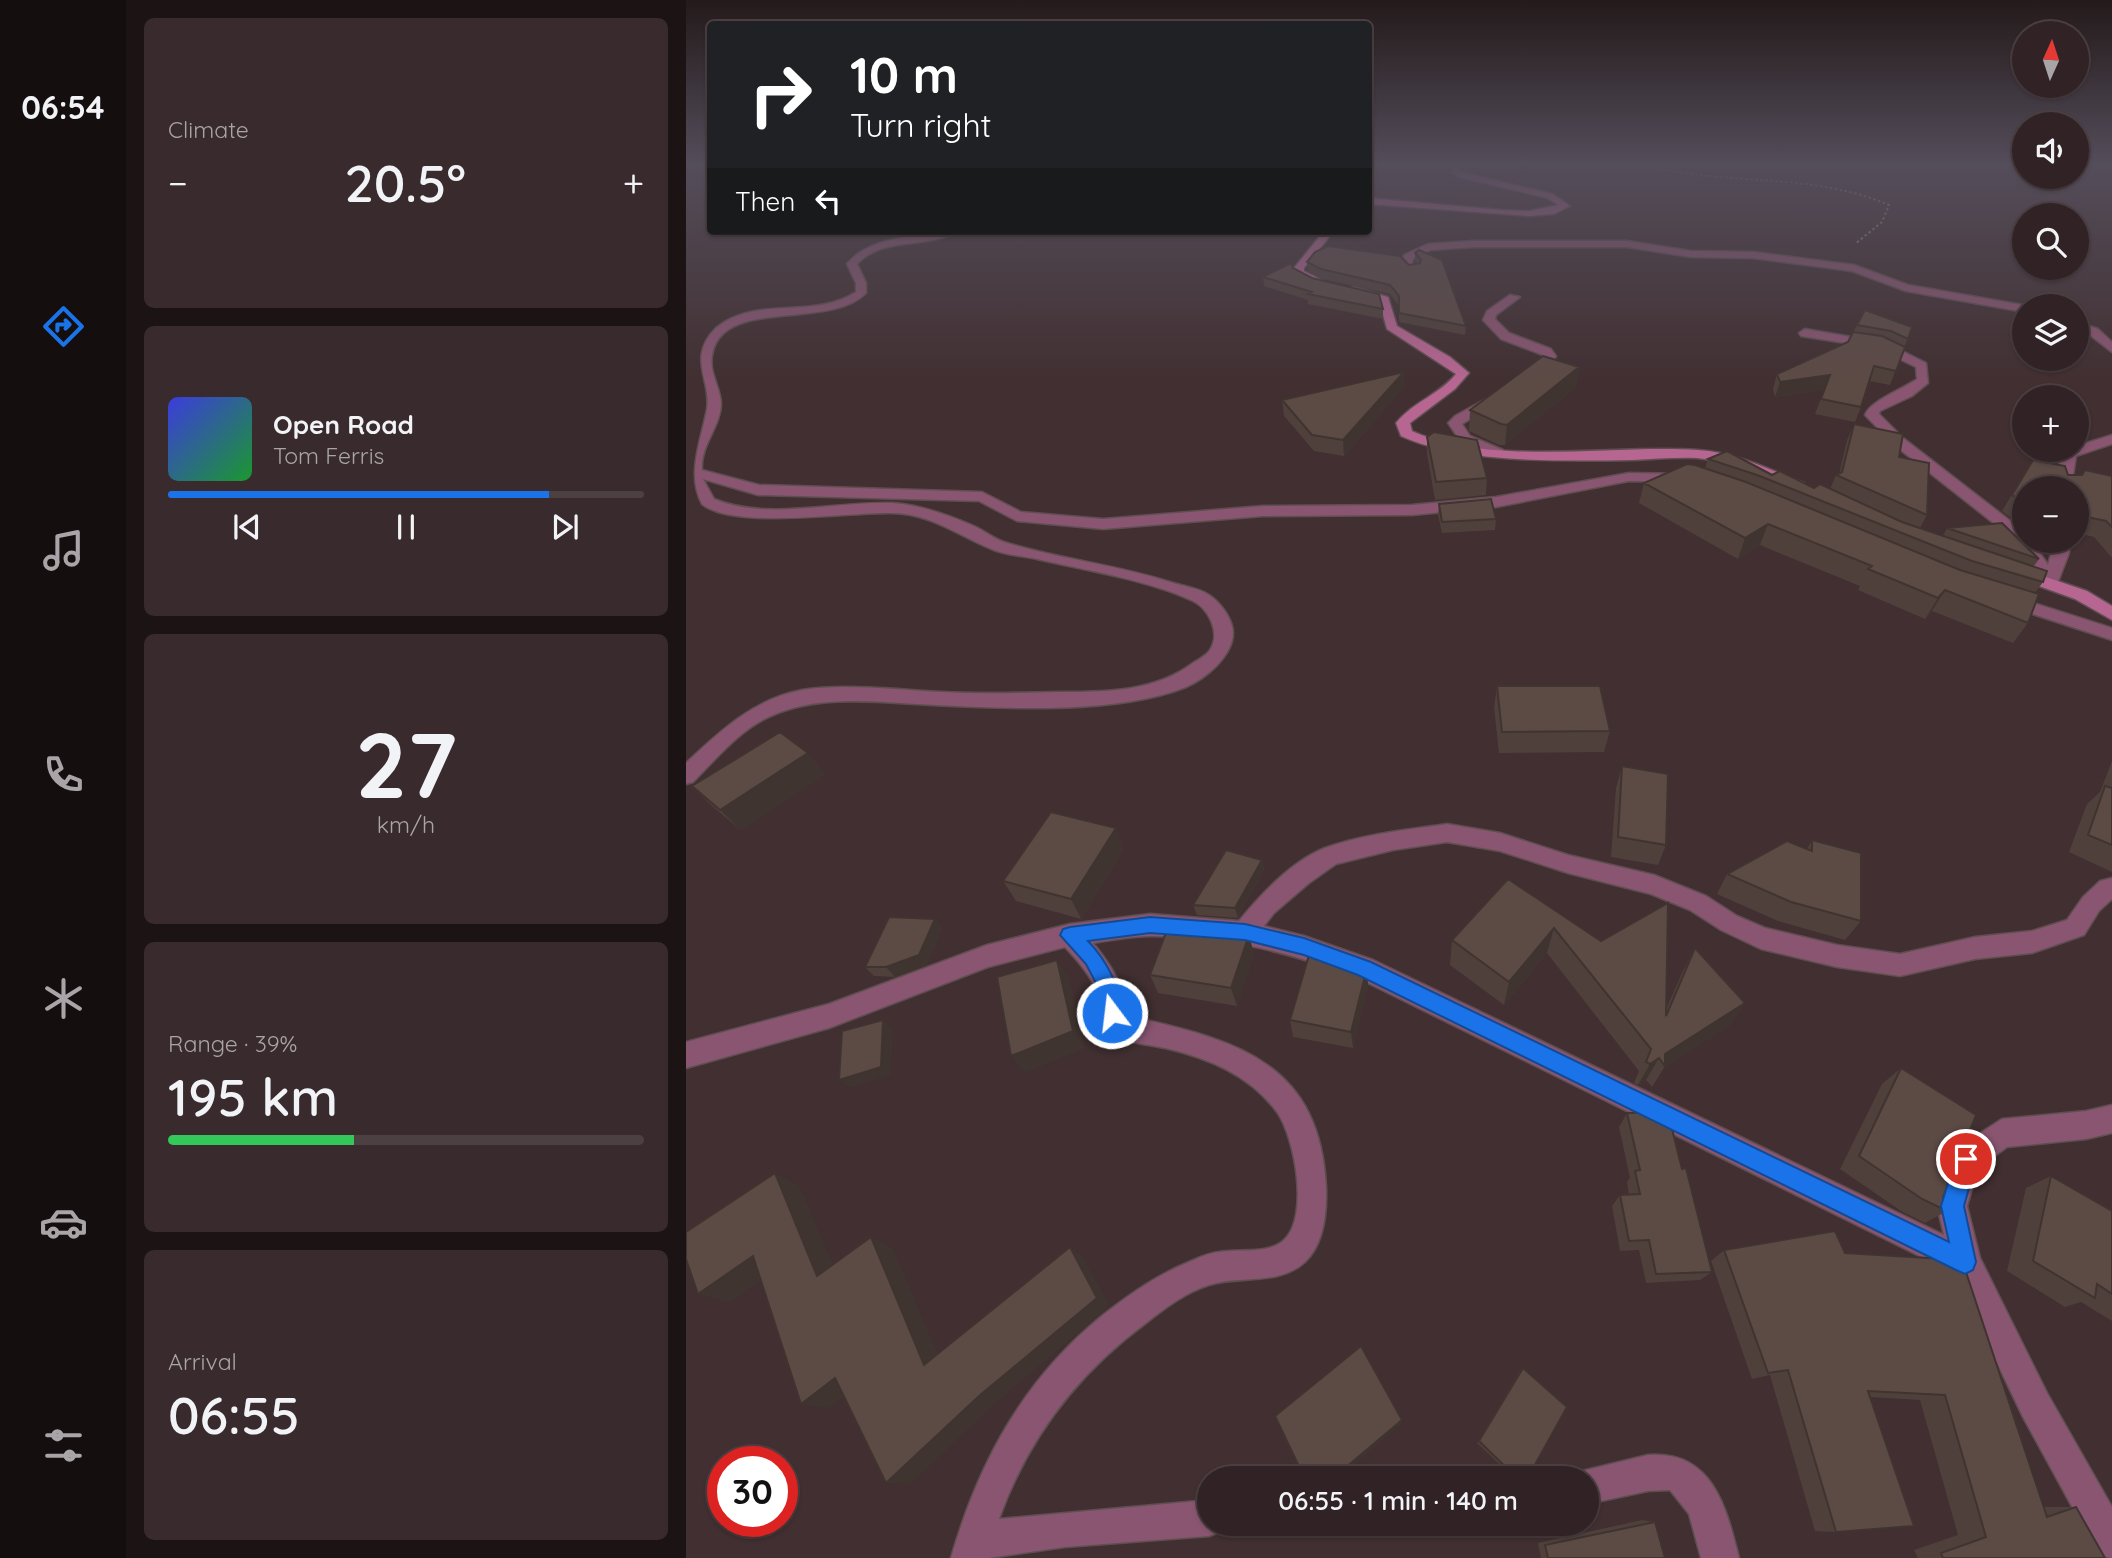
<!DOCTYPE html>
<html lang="en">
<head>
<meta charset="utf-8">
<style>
  body { margin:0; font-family:Quicksand,sans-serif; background:#392b2d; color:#f1f3f6; height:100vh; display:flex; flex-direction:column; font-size:26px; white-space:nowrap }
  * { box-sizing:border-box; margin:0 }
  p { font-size:23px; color:#a8a4a7 }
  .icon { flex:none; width:38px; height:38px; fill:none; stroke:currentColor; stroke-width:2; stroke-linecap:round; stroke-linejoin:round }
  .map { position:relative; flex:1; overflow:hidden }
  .sheet { display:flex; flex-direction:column; gap:18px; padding:18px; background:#1b1314; width:560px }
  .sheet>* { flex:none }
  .top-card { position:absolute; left:21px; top:21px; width:665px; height:214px; border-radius:7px; box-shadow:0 2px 5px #0004,0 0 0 2px #4c4042; background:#202124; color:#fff; overflow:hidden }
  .needle { width:46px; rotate:3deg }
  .buttons { position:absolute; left:1326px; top:21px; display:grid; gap:14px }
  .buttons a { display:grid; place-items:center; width:77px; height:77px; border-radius:50%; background:#312325; box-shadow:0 2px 5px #0004,0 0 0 2px #4c4042; font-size:35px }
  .speed { position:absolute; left:21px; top:1446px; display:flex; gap:14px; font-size:35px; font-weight:700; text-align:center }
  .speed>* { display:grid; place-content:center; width:91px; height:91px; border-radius:50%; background:#312325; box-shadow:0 2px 5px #0004,0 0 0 2px #4c4042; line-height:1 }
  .speed .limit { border:10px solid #d22; background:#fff; color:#111 }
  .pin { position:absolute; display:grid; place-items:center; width:60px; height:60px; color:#fff; margin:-30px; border:4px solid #fff; border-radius:50%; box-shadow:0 2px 7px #0007 }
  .me { position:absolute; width:77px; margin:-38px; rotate:345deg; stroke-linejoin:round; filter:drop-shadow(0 0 5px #0008) }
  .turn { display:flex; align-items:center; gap:24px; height:147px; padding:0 28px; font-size:32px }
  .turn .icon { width:91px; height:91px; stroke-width:2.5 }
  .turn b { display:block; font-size:49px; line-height:60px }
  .then { display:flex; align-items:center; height:66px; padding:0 28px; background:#0003; gap:14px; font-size:26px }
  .big { font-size:52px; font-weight:600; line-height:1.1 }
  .sheet .tile { flex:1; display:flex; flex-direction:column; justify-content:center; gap:10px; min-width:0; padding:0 24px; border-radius:10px; background:#392b2d }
  .sheet .dial { align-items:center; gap:0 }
  .dial b { font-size:91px; line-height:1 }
  .song { display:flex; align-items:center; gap:21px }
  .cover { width:84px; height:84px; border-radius:10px; background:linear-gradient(135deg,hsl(240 70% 55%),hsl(130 70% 35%)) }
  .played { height:7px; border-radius:4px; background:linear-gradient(90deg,#1a73e8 80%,#4c4042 80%) }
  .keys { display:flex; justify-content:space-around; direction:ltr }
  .heat { display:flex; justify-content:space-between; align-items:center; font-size:38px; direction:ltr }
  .charge { height:10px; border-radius:5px; background:linear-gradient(90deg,#34c759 39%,#4c4042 0) }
  .trip { position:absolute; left:511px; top:1466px; width:402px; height:70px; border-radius:35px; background:#312325; box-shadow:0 2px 5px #0004,0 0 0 2px #4c4042; font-weight:600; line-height:70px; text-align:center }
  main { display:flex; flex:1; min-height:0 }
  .tabs { display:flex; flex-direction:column; width:126px; justify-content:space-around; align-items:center; background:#140e0f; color:#a8a4a7 }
  .tabs .icon { width:49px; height:49px }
  .tabs .current { color:#1a73e8 }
  .tabs b { font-size:32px; color:#f1f3f6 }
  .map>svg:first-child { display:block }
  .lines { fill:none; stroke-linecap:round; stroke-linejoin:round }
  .street-casing { stroke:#5f4e50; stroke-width:3 }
  .secondary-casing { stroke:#5f4e50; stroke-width:3 }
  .path { stroke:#97888a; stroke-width:2; stroke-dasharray:2.5 2.5; stroke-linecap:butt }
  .street { fill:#895570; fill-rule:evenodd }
  .secondary { fill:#b66691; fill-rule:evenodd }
  .wall { fill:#4f403b }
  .shaded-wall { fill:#403430 }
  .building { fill:#5c4a45; stroke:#403430; stroke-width:2 }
  .route { fill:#1a73e8; stroke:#114b97; stroke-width:2 }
</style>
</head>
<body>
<main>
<nav class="tabs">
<b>06:54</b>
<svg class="icon current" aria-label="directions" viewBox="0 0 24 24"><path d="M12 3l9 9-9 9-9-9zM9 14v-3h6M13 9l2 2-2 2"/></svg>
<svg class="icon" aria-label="music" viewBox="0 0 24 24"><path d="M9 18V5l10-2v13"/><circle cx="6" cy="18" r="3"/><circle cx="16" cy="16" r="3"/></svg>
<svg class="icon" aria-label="phone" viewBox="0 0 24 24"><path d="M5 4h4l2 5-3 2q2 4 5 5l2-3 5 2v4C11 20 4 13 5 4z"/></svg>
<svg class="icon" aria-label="climate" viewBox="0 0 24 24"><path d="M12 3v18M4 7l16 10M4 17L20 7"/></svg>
<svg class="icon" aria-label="car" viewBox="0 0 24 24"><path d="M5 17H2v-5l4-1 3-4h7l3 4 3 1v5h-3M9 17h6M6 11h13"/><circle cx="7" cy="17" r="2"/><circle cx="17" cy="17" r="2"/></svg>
<svg class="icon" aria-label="filters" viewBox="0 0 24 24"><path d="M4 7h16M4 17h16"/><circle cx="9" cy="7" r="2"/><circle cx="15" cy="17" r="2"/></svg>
</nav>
<section class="sheet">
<div class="tile"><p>Climate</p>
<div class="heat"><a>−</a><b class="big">20.5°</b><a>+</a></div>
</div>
<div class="tile">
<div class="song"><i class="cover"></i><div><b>Open Road</b><p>Tom Ferris</p></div></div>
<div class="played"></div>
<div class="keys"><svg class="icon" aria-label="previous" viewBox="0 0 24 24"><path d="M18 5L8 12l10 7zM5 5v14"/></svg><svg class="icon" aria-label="pause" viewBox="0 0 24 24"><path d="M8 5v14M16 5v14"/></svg><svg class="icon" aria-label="next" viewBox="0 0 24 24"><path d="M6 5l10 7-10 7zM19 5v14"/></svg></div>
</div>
<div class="tile dial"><b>27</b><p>km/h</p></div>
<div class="tile"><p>Range · 39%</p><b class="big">195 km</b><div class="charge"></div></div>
<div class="tile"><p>Arrival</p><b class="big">06:55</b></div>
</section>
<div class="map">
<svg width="1426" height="1558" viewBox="0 0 1426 1558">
  <rect width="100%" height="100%" fill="#412f31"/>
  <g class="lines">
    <defs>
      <path id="street" d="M253,231H271C243,249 196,236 171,264L180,283V293C143,331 34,296 26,356C23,373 34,386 35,403C35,427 14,445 16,470L73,485L296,492L335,512L417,519L577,506L726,505L810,497L943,473L1001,474L1008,478L1001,482L943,481L810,507L726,515L577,516L417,529L331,521L293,501L72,495L17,479L28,499C80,521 151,501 207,503C235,505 265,516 290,527C300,532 310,540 321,543C374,559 431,565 484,582C496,586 513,588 523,595C534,602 547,619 547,633C547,656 519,679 500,687C427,716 308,708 230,704C183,701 131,696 87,715C55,728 31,758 7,782L0,784V763C34,731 68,699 116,690C156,683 214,690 256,692C295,694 334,693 373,692C419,692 469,692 507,663C512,660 521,655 524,650C535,633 523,609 507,601C463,580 398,570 351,559C337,556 321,555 308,550C273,536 244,513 205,513C163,512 47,530 16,504C0,474 15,441 21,409C26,381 0,358 30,328C70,295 127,320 170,292V283L161,264C181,239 223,237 253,231Z
        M787,241H941L1005,251L1067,252L1168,265L1222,285L1342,306H1339V312L1220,291L1166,271L1067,258L1005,257L941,247H787L744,250L727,259L726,263L732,269L731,271H723L716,264L718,255L742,244Z
        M824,295L834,297L810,315L809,319L823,333L865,349L870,356L866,364L842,380L836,376L857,359V355L815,339L797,320L801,311Z
        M1391,322L1412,329L1426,342V352L1404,335L1391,329Z
        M1119,329L1200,343L1240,363L1242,383L1226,396L1194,411L1193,414L1217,438L1336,530L1339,541H1346L1362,565L1368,541H1384L1383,553L1370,587H1358L1339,553L1324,536L1207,444L1179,415C1184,401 1217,389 1231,379L1230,367L1191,348L1115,336L1113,333Z
        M809,394L816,398L814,401L776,424L784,436L817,450V456L812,457L775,442L762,423L769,416Z
        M1426,435V444L1390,456L1385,488H1371L1373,463L1379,450H1391V446Z
        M1322,595L1426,628V640L1316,604L1313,600Z
        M761,824L814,833L882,855L968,875L1020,896L1051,916L1079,928L1151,945L1214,954L1289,937L1346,931L1381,920L1397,897L1414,881L1426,878V899L1413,911L1398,935L1346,953L1289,959L1214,976L1151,967L1075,949L1035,930L1004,910L965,894L882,873L814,851L761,842L707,850L650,864L623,883L588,913L578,926L618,936L687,960L1258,1235L1251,1206L1270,1149L1316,1119L1400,1111L1426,1105V1133L1400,1139L1321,1147L1292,1168L1281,1206L1294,1258L1361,1393L1426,1507V1558L1413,1556L1337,1417L1268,1273L670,977C602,952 539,936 466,936C446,936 426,940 407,943C415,953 423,963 429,975C437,991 435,1008 451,1018C554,1041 634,1065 640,1187C641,1212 638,1244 619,1262C593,1286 554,1275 523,1285C500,1292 479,1308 460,1323C391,1374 342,1438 313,1519L523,1500V1524H539L536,1531L523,1536L379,1547L303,1558H265C293,1461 338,1379 417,1315C444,1294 471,1275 503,1262C512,1258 522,1253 533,1252C553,1248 584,1255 599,1239C623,1215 609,1138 591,1112C564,1075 522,1058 479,1048C461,1044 443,1044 428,1033C412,1021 416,1001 408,985C401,971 390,959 379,947L302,967L143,1028L0,1068V1042L143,1004L301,945L384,924L464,914L553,921C575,894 606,861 639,848C677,834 721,830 761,824Z
        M962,1455C1026,1450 1040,1506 1053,1558H1015L1003,1514L984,1490L962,1491L901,1504V1479H886L888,1473Z"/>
      <path id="secondary" d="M764,164H772L773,170L779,173L867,194L884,206L868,214L843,216L682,204V198L816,210L843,211L872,205L861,198L773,177L766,173Z
        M638,231H648L618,268V271L640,282L641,284L636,287L609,275L608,268Z
        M668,287L702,297L711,326L764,357L783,373L769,389L724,423L726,431C805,467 927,444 1012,450C1049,452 1084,470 1118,483L1120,486L1113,490L1108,489C1077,477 1045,461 1011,458C990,457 968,459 947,460C881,461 775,464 715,436L710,423C727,402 754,394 770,374L701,329L693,301L664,292V288Z
        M1331,567L1401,591L1426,606V620L1389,599L1325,576L1323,572L1325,568Z"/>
    </defs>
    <use href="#street" class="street-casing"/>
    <use href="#secondary" class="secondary-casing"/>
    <path class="path" d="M969,164V168C1047,185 1128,173 1203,205L1196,222L1169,244"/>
    <use href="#street" class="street"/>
    <use href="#secondary" class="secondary"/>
  </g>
  <path class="wall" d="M733,250L780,326L779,335L713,322V306L704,294L636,279L622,271L621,262L723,265L730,264L729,262V253Z
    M607,268L626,278L697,309V319L622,304V300L578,286L577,277Z
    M1171,325L1226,327L1204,385L1183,381L1175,407L1169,422L1129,414L1138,390L1089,397L1087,389L1091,374L1162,342Z
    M893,367L890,387L819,445H813L783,431L784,410Z
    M718,372V387L658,456L628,451L598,416L596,400Z
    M1168,424L1213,457L1241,515L1234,528L1257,536L1261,528L1353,559L1348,566L1357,582L1349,593L1342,623L1327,643L1246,611L1239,619L1172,590L1174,586L1074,545L1052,559L953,503L958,483L1019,468L1022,459L1086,475L1128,488L1144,489L1150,475L1153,474L1161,440Z
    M741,437L801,478L800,495L749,500L741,454Z
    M1347,460L1382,475L1426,476V558L1408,537L1391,533V488H1339V523L1328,520L1316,511Z
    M753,504L810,519L809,530L756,533L752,515Z
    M811,686L924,731L918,752L813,753L808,708Z
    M122,753L139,775L55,830L27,807L6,786Z
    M1426,761V872L1383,852L1401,804L1414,792Z
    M936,766L980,845L972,865L925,857L930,788Z
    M430,828L438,849L395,919L330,901L317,881Z
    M1126,840L1175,921L1159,940L1092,921L1031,894L1041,874L1121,849Z
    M576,860L578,870L552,918L511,915L507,905Z
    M822,879L980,1009L996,973L1009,948L1059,1003L1043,1026L978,1068L966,1087L960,1080L952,1085L948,1083L953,1071L861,953L818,1005L764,965L766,940Z
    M249,919L256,928L241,965L209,977L188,976L179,967Z
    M534,930L568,954L551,1006L472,993L464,975Z
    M681,968L682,986L667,1048L607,1037L604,1020Z
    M1215,1068L1261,1211L1239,1223L1215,1211L1154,1169L1196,1084Z
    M941,1113L996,1169L1026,1272L1014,1280L960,1283L953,1250L934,1251L926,1206L934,1195H943L941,1182L944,1178L933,1127Z
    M1365,1176L1426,1211V1321L1395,1302L1379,1307L1321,1271L1340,1188Z
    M1038,1250L1159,1253L1358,1507H1390L1419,1558H1232L1228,1550L1272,1535L1234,1400L1184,1397L1150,1532L1129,1531L1084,1375L1066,1379L1025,1261Z
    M837,1368L841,1479H829L791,1443L834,1371Z
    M956,1520L969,1522L979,1558H855L852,1543Z"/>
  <path class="shaded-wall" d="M893,367L890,387L819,445L821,425Z
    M718,372V387L658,456L657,440Z
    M1144,375L1139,390L1089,397L1094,382Z
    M1082,524L1074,545L1052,559L1059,538Z
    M1259,590L1246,611L1239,619L1252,598Z
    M122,753L139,775L55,830L34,810Z
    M430,828L438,849L395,919L385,899Z
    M576,860L578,870L552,918L549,908Z
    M249,919L256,928L241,965L209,977L200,967Z
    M868,928L861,953L818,1005L823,982Z
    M563,935L568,954L551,1006L545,988Z
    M371,960L383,978L399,1048L339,1073L325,1056Z
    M681,968L682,986L667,1048L665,1032Z
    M1059,1003L1043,1026L978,1068L979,1066V1054Z
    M197,1020L207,1028L205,1075L163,1088L153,1080Z
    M973,1058L960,1080L952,1085L964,1064Z
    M89,1173L114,1186L156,1286L131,1276Z
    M185,1237L207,1248L259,1371L238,1365Z
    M384,1247L397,1257L424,1306L313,1400L225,1484L200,1483Z
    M67,1256L94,1267L43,1303L12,1294Z
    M149,1378L175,1383L143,1408L115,1404Z
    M716,1420V1424L651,1479H646Z"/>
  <path class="building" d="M642,246L714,256L723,265L734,263L735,260L729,253L733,250L756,260L780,326L713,313V296L704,285L635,269L621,262L629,252Z
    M605,263L607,268L626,278L693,294L697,309L622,294L626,292L577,277Z
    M1179,310L1226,327L1222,339L1205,331L1171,325Z
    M1167,332L1196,336L1219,347L1210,371L1188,366L1175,407L1135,399L1144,375L1094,382L1091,374L1162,342Z
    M857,356L893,367L821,425L815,424L784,410Z
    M718,372L657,440L626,435L596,400Z
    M1168,424L1217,434L1213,457L1243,463L1241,515L1150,475L1156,472Z
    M748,432L791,440L801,478L750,482L741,437Z
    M1041,451L1086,475L1094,471L1128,488L1134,484L1216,522L1361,571L1357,582L1286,561L1071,475L1022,459Z
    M1347,460L1379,466L1382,475H1396L1399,470L1426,476V527L1420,521L1391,515V488H1339V504L1326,495Z
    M1001,464L1009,465L1060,482L1274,570L1353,594L1342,623L1259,590L1252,598L1182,569L1186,566L1082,524L1059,538L958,483Z
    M805,499L810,519L756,522L753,504Z
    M1316,523L1353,559L1261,528Z
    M811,686H914L924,731L816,732Z
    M94,732L122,753L34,810L6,786Z
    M936,766L982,774L980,845L932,837Z
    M1419,786L1426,788V845L1402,835Z
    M365,812L430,828L385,899L317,881Z
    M1126,840L1175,853V921L1105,902L1041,874L1101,841L1126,851Z
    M540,850L576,860L549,908L507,905Z
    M822,879L915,941L982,903L980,1016L1009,948L1059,1003L979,1054V1066L973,1058L964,1064L960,1062L965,1049L868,928L823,982L766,940Z
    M203,917L249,919L233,955L200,967H179Z
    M484,922L532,925L530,929L563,935L545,988L464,975Z
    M623,955L681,968L665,1032L604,1020Z
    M371,960L387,1031L325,1056L311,977Z
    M197,1020L195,1067L153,1080L156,1031Z
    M1215,1068L1290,1115L1257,1197L1261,1211L1236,1199L1173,1156Z
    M973,1112L983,1117L996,1169L1000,1168L1026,1272L970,1274L963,1240L943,1241L934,1195L954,1194L949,1171L954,1170L941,1113Z
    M89,1173L131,1276L185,1237L238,1365L384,1247L411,1298L293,1396L200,1483L149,1378L115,1404L67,1256L12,1294L0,1259V1232Z
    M1365,1176L1426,1211V1294L1411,1284L1409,1298L1347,1261Z
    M1149,1231L1159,1253L1276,1260L1361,1517L1390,1507L1419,1558H1257L1255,1553L1300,1537L1259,1395L1182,1391L1228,1526L1150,1532L1102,1370L1082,1373L1038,1250Z
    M675,1346L716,1420L646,1479H619L589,1416Z
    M837,1368L881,1407L841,1479H832L793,1441Z
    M969,1522L979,1558H862L859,1545Z"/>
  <linearGradient id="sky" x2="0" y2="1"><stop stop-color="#241a1b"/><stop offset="0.43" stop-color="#544d5a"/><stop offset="1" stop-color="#544d5a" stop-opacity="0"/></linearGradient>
  <rect width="1426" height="382" fill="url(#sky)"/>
  <path class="route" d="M464,917L559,924L618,938L685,962L1263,1242L1255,1206L1272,1151L1280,1148L1288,1151L1291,1159L1278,1206L1290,1262L1287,1270L1279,1274L1270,1270L672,975L618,955L559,940L464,933L402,941C417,956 443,997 433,1019L426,1022L420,1019L413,989L400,964L374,935L377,929L384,927Z"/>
</svg>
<div class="buttons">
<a><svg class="needle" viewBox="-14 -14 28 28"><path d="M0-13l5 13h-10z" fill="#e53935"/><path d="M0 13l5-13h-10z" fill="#a8a4a7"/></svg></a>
<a><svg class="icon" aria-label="sound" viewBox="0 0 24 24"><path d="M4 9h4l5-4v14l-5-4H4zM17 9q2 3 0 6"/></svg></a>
<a><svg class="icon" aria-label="search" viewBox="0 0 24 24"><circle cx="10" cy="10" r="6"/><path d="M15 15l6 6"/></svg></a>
<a><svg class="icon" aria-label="layers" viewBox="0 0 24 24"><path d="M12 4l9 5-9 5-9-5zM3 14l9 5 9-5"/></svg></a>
<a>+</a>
<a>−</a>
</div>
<div class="speed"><div class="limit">30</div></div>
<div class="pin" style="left:1280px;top:1159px;background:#d93025"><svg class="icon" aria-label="arrive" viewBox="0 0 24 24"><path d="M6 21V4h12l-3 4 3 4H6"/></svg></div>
<svg class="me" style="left:426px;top:1013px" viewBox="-20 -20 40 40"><circle r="17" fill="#1a73e8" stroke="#fff" stroke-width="3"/><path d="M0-11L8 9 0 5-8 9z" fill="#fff"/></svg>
<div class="trip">06:55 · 1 min · 140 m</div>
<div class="top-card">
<div class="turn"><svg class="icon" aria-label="right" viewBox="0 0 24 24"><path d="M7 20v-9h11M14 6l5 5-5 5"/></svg><div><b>10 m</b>Turn right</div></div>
<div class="then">Then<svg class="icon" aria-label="left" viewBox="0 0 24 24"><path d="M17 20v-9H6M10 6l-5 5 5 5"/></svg></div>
</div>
</div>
</main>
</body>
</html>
